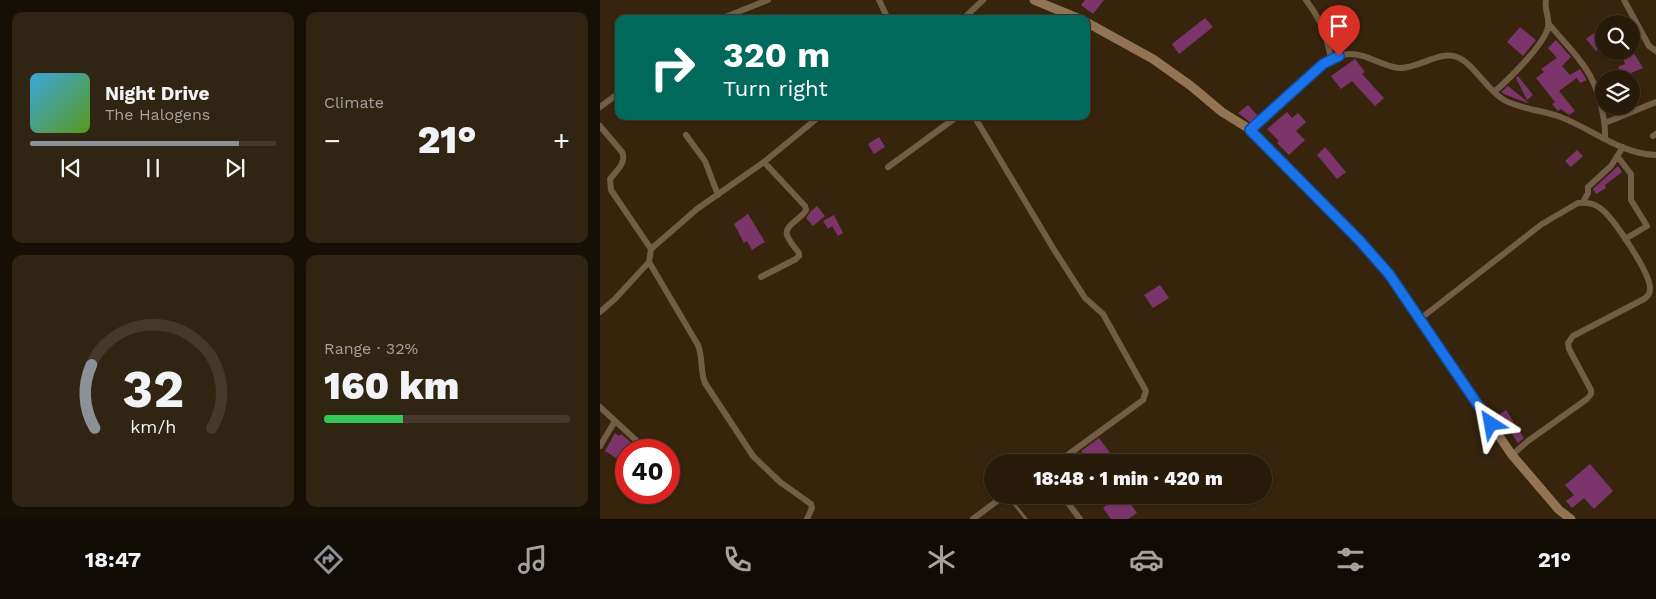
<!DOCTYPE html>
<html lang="en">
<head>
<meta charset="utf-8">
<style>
  body { margin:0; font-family:"Work Sans",sans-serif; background:#302412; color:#f1f3f6; height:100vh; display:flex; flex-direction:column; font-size:19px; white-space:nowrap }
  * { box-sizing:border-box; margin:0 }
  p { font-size:16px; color:#a5a19c }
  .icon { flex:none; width:28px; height:28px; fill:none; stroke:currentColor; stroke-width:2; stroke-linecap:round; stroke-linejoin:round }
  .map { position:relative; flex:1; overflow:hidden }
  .side { display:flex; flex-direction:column; gap:12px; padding:12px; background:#160f05; width:600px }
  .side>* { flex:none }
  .hud { position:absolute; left:15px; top:15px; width:475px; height:105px; border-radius:10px; box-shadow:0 1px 4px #0004,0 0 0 1px #44392a; background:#00695c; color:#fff; overflow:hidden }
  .fabs { position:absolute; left:995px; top:15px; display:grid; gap:10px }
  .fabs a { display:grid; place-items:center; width:45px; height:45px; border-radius:50%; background:#281b09; box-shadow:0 1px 4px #0004,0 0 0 1px #44392a; font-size:25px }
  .speed { position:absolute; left:15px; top:439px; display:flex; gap:10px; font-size:25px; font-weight:700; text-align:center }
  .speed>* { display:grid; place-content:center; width:65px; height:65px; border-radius:50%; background:#281b09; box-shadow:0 1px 4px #0004,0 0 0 1px #44392a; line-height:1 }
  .speed .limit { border:8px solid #d22; background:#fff; color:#111 }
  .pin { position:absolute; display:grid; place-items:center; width:42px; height:42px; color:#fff; margin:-51px -21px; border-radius:50% 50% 50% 0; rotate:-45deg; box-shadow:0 0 5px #0007 }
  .pin .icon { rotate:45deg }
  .me { position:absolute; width:55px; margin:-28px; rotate:326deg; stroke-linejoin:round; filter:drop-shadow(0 0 4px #0008) }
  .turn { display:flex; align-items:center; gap:18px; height:105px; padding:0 25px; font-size:22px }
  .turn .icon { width:65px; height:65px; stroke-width:2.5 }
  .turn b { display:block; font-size:35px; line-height:42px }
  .big { font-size:38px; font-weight:800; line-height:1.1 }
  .side .card { flex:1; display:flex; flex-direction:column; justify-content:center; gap:8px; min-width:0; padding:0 18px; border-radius:10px; background:#302412 }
  .side .dial { align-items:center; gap:0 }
  .dial svg { height:130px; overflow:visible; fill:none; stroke:#44392a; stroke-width:7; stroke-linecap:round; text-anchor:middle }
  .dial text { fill:#f1f3f6; stroke:none }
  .song { display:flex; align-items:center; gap:15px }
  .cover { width:60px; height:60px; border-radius:8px; background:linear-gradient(135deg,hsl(200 70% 55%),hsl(90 70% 35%)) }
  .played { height:5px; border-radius:2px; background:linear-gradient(90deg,#8c9099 85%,#44392a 85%) }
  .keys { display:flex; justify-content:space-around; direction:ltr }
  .heat { display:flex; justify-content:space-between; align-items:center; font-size:28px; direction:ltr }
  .charge { height:8px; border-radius:4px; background:linear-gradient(90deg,#34c759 32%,#44392a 0) }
  .side .tiles { flex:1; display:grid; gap:12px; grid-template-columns:repeat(2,1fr) }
  .trip { position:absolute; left:384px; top:454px; width:288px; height:50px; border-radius:25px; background:#281b09; box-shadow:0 1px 4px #0004,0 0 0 1px #44392a; font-weight:800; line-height:50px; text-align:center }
  .tab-bar { display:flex; height:80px; justify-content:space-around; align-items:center; background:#100b04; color:#a5a19c }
  .tab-bar .icon { width:35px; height:35px }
  .tab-bar .active { color:#8c9099 }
  .tab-bar b { font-size:22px; color:#f1f3f6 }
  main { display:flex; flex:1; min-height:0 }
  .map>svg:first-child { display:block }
  .building { fill:#7b356b }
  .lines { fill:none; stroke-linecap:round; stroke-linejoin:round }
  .lane { stroke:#725d45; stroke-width:3 }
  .street { stroke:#725d45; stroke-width:6 }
  .secondary { stroke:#927454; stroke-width:9 }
  .route-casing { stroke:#114b97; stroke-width:12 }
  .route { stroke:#1a73e8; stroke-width:9 }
</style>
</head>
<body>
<main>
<section class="side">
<div class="tiles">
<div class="card">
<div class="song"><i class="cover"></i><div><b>Night Drive</b><p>The Halogens</p></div></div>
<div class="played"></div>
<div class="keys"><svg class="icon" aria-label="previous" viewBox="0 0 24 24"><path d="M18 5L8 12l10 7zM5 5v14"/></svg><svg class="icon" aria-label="pause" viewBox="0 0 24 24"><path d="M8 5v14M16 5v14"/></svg><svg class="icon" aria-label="next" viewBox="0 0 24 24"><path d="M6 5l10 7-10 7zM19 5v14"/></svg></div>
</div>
<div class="card"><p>Climate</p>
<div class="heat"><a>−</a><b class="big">21°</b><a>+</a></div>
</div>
<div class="card dial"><svg viewBox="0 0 100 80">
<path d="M14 69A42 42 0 1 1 86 69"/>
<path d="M14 69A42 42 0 0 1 12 30" stroke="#8c9099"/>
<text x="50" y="56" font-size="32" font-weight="700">32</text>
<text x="50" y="72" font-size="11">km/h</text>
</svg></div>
<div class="card"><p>Range · 32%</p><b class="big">160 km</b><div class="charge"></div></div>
</div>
</section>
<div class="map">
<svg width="1056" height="519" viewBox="0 0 1056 519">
  <rect width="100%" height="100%" fill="#36240c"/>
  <path class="building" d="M485,0H504L493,14L481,5Z
    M605,18L613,27L579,54L572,44Z
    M920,27L936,40L923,56L907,42Z
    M998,30L1004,37V45L996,51L986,39Z
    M956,40L971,57L962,66L970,75L980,69L987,80L980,83L977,78L959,91L975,111L969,115L961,109L958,111L952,104L955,102L936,78L944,72L941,69L957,58L948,48Z
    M1033,52L1043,68L1024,76L1018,67L1025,64L1023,58Z
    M755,59L765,72L762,74L784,98L775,106L752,81L741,89L731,76Z
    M918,76L933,95L927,100L916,78Z
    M908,86L929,103H928L906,95L901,92Z
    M648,105L658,116L651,123L638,113Z
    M687,112L692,118L698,113L706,122L696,131L705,140L689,155L677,143L679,141L667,129Z
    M279,137L285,147L274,154L268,144Z
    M725,147L746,172L737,179L717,155Z
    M977,150L983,156L971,167L965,161Z
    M1018,166L1022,172L1005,185L1006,188L996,194L993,189Z
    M217,206L225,216L213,226L206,218L211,211Z
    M148,214L165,242L152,250L147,241L144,243L134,224Z
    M234,215L243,233L238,236L232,226L228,229L223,221Z
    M560,285L569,298L553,308L544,295Z
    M906,410L924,438L918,443L899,415Z
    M15,433L19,436L21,434L34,445L30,450H26L16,458L5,451Z
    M499,438L511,454L500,462H489L481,451Z
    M990,464L1013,491L994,509L984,498L972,508L966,501L974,495L965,485Z
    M519,495H524L537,513L528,519H511L503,508Z"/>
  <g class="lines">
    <path class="lane" d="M407,495L426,519"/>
    <path class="street" d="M279,0L288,19
      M706,0C722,22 726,32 731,59
      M1024,0L1049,46L1056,51
      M120,19L168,0
      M363,19L383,0
      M949,24C961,39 976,53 986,69C998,86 1006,119 1005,139
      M894,92C908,80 945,44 948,27C950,17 944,10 946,0
      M0,107L19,93
      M374,116L453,248L485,298L503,314L546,391L543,400L458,462
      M1005,123L1056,102
      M0,126L22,152C27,163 16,171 10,179L11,190L51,249
      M651,130C666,115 682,101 698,87C706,79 714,70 723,64C730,59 739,55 748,54C766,53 781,66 799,68C818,69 840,50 857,57C873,63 887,90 904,100C920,109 941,110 958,116C991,128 1020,154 1056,155
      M86,135L105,161L118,195
      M1053,136L1056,134
      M1017,156L1031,174V200L1047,226L1025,239
      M288,167L358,116
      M983,202L988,193V187L1011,166L1023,147
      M49,262L98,345C103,357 100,371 105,383L153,456L180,482L211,504L212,508L207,519
      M161,277L196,259L199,256V253C195,248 189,241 187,235C184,225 203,218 206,210L205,206L164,162
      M0,312L15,299L49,262L51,249L97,209L164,162L220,116
      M820,319L942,224L978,203C986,202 994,203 1000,208C1013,217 1051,274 1050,289C1050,294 1048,296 1044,299L973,336L968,343L969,349L991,390V394L987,399L928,441L912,455
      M0,407L39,443
      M0,446L15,421
      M462,495L480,519
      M373,519L405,495"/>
    <path class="secondary" d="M434,0L480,19
      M486,22L553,59L591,86L622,112L651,130L760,241L789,274L912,455L959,510L971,519"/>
  </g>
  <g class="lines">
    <defs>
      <path id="route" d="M739,56L723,64L650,130L760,241L789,274L891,424"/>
    </defs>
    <use href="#route" class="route-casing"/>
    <use href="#route" class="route"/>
  </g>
</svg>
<div class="fabs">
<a><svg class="icon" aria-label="search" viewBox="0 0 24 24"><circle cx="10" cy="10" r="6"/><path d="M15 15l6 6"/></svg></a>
<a><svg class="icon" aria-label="layers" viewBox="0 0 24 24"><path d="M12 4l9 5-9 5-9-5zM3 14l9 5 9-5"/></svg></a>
</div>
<div class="speed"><div class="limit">40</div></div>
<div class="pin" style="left:739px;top:56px;background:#d93025"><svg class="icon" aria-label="arrive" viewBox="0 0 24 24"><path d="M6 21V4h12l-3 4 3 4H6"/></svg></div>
<svg class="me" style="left:891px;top:424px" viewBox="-20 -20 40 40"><path d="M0-17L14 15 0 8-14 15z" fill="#1a73e8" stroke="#fff" stroke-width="4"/></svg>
<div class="trip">18:48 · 1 min · 420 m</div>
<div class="hud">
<div class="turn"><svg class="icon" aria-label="right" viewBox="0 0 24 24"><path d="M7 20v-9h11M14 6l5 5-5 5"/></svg><div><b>320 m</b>Turn right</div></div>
</div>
</div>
</main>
<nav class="tab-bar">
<b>18:47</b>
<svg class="icon active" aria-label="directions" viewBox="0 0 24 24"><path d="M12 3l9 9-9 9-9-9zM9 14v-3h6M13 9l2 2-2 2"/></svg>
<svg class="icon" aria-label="music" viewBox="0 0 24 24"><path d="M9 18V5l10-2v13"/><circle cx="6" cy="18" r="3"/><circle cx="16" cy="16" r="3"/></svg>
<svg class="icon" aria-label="phone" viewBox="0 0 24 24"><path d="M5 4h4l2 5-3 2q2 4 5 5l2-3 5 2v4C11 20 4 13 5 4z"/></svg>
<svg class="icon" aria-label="climate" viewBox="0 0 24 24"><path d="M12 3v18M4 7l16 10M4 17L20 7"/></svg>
<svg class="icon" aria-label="car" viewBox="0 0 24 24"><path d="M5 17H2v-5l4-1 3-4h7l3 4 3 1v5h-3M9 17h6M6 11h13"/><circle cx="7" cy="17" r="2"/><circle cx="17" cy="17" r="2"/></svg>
<svg class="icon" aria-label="filters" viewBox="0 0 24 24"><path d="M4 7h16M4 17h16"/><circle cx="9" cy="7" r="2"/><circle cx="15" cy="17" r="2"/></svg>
<b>21°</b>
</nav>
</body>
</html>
